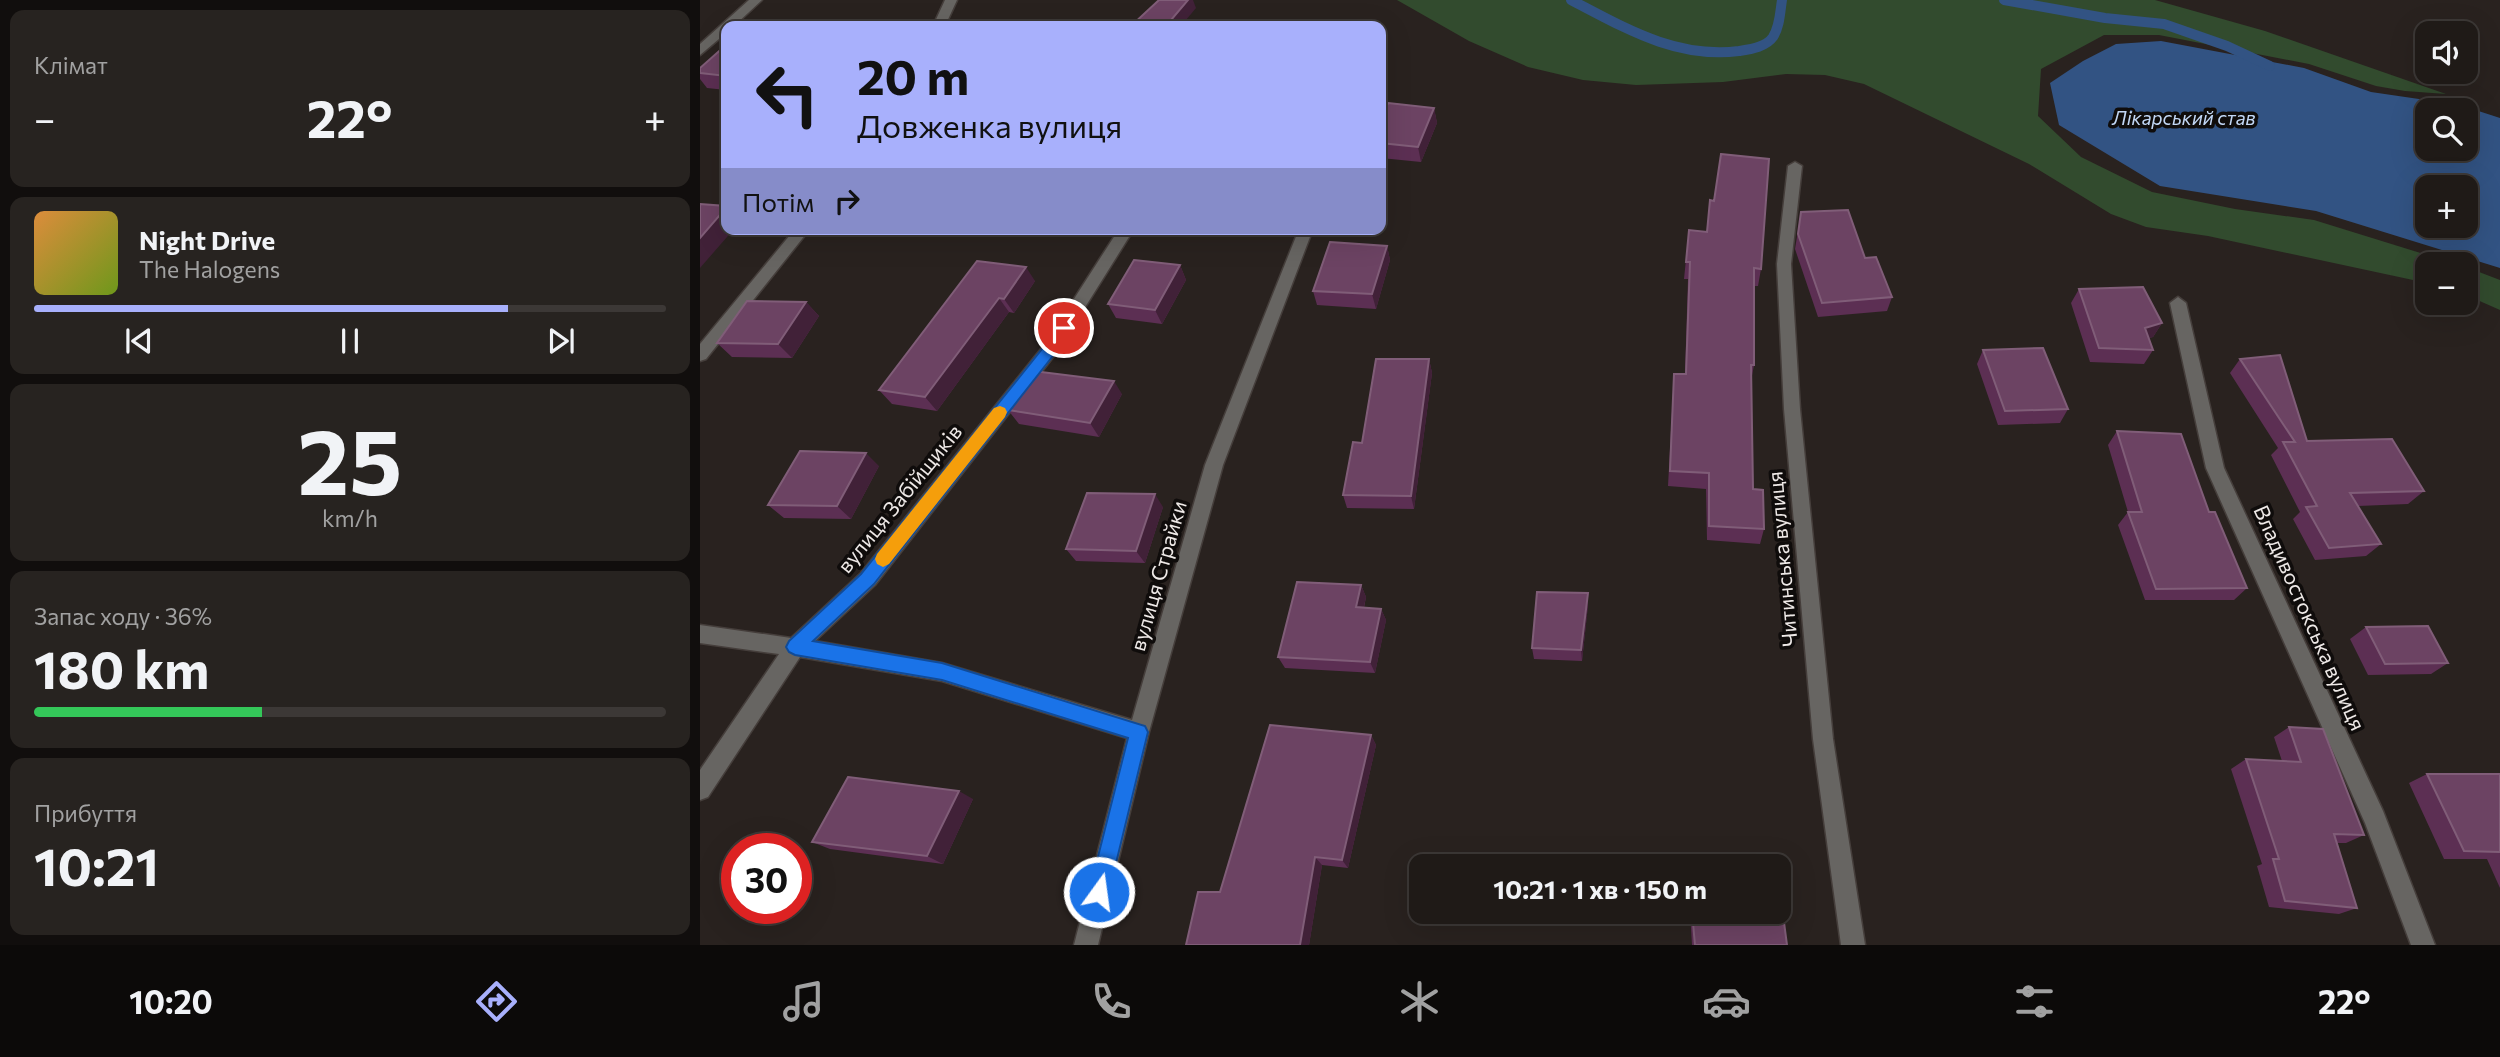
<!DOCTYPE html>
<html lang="uk">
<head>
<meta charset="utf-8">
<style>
  body { margin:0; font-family:Commissioner,sans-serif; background:#272320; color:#f1f3f6; height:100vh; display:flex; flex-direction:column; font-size:26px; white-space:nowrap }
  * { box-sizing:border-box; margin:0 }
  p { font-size:23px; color:#a1a1a1 }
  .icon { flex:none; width:38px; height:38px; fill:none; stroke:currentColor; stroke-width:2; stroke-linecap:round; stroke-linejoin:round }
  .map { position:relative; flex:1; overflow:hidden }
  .sheet { display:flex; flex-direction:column; gap:10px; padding:10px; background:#110e0d; width:700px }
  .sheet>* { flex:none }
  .top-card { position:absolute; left:21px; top:21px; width:665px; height:214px; border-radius:14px; box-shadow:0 7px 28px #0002,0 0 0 2px #3c3836; background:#a8b0fc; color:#111; overflow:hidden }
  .buttons { position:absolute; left:1715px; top:21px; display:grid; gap:14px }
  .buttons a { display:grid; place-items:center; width:63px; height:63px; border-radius:14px; background:#1f1a17; box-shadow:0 7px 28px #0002,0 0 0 2px #3c3836; font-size:35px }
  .speed { position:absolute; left:21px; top:833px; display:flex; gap:14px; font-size:35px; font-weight:700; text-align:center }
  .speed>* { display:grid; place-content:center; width:91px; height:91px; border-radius:50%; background:#1f1a17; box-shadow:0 7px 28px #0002,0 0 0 2px #3c3836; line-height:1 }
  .speed .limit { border:10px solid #d22; background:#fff; color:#111 }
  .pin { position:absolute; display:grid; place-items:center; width:60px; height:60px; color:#fff; margin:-30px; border:4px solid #fff; border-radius:50%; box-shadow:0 2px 7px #0007 }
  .me { position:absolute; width:77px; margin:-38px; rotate:14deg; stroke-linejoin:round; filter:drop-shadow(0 0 5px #0008) }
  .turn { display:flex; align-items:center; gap:24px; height:147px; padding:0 21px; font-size:32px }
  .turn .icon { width:91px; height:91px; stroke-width:2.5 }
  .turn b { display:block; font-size:49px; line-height:60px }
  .then { display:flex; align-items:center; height:66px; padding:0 21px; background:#0003; gap:14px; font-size:26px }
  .big { font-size:52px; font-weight:700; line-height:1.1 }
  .sheet .widget { flex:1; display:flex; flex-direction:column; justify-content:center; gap:10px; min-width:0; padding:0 24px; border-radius:14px; background:#272320 }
  .sheet .dial { align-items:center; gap:0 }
  .dial b { font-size:91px; line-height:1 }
  .song { display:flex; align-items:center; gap:21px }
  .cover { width:84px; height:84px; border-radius:10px; background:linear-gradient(135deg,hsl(30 70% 55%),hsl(80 70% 35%)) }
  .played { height:7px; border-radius:4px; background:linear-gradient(90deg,#a8b0fc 75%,#3c3836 75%) }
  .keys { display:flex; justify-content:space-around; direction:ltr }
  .heat { display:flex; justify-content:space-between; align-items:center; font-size:38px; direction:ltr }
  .charge { height:10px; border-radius:5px; background:linear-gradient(90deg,#34c759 36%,#3c3836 0) }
  .trip { position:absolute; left:709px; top:854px; width:382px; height:70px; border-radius:14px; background:#1f1a17; box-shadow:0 7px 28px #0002,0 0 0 2px #3c3836; font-weight:700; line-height:70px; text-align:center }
  .dock { display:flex; height:112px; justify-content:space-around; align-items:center; background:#0c0a09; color:#a1a1a1 }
  .dock .icon { width:49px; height:49px }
  .dock .selected { color:#a8b0fc }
  .dock b { font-size:32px; color:#f1f3f6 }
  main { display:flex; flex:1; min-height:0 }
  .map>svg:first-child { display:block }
  .green { fill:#324b2e }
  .water { fill:#325383; fill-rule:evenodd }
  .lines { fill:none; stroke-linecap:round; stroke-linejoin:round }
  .stream { stroke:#325383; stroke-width:10 }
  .minor-casing { stroke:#453e3b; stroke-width:3 }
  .minor { fill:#676562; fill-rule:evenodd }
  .wall { fill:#5c2f53 }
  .shaded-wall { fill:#412138 }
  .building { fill:#6c4363; stroke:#805d78; stroke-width:2 }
  .route { fill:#1a73e8; stroke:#114b97; stroke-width:2 }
  .slow { fill:#f59e0b }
  .labels { text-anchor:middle; stroke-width:7; stroke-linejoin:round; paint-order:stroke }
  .far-water-label { font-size:19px; font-style:italic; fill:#c2d7f5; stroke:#0f0c0b }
  .street-label { font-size:21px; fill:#eee9e7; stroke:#0f0c0b }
</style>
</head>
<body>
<main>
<section class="sheet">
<div class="widget"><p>Клімат</p>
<div class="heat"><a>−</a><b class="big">22°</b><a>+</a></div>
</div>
<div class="widget">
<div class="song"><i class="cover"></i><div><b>Night Drive</b><p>The Halogens</p></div></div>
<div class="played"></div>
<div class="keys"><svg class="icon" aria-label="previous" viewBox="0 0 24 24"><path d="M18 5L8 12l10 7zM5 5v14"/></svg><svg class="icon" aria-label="pause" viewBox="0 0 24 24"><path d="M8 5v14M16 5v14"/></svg><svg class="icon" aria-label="next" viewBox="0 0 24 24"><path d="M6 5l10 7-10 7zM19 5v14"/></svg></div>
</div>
<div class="widget dial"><b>25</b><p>km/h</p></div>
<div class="widget"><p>Запас ходу · 36%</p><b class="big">180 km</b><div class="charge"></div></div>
<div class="widget"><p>Прибуття</p><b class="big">10:21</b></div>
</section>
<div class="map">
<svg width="1800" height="945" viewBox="0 0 1800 945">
  <rect width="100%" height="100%" fill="#29221f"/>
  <path class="green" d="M697,0H1455L1565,31L1746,94L1705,91L1676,86L1609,64L1459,35H1404L1341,69L1338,116L1381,157L1452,192L1535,209L1614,220L1756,264H1727V283L1508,236L1446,227L1411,214L1329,164L1164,84L1125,75L1086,74L1023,82L936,85L883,80L828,67L769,41Z
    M1766,267L1800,280V310L1766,295Z"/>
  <path class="water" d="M1461,41L1604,68L1671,92L1760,105L1800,118V268L1616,211L1460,186L1359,125L1350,83L1383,61L1416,44ZM1727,110H1766V149H1727ZM1727,187H1766V226H1727Z"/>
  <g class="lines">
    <path class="stream" d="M871,0C925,28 976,59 1039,51C1051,49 1066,47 1073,37C1080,26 1080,12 1082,0
      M1304,0L1405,18L1464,24L1527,46L1570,66"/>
    <defs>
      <path id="minor" d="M49,0H62L34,26H26V33L0,55V44Z
        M245,0H257L245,26H233Z
        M1095,162L1102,166L1091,264L1100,409L1133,739L1165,945H1141L1113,739L1084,409L1077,264L1088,166Z
        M95,229H110L6,359L0,361V344Z
        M419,229H434L357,352L175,585L115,641L242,663L432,720L505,465L599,229H613L523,465L449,732L398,945H374L427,738L242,681L100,657L8,797L0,800V770L79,654L0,643V625L91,638L161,573L345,344Z
        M1478,297L1486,303L1524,468L1683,811L1735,945H1711L1665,823L1506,468L1470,303Z"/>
    </defs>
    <use href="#minor" class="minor-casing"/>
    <use href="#minor" class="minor"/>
  </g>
  <path class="wall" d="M26,45V90L7,88L0,79V68Z
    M734,108L737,123L721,162L681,158V120Z
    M1101,212L1165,258L1192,297L1187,311L1118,317L1095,249Z
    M989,230L1061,269L1058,286H1054V365L1051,381L1053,489L1064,529L1060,544L1007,540L1006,489L968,486L974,374H985L988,279H984Z
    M687,246L690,260L676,309L617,305L613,291Z
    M277,261L335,281L314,313L309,312L237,411L192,404L179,390Z
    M480,265L486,280L462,324L416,318L408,304Z
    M1379,289L1462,323L1453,337L1449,338L1453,350L1444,364L1390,362L1371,303Z
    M106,302L119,316L92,358L32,357L17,343Z
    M1283,350L1368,409L1360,423L1298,425L1277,364Z
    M729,359L732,373L714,509L647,508L643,495L662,443Z
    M1540,359L1607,441L1724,491L1708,504L1658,506L1681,544L1666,556L1615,560L1593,519L1600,512L1571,455L1578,448L1530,373Z
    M422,394L399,437L319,424L308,410Z
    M1417,431L1509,512L1547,588L1534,600H1445L1418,525L1428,512L1408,445Z
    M179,466L151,519L84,518L68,505Z
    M463,507L445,563L376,561L366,549Z
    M661,585L666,597L664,608L681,609L686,620L675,673L585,668L578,657Z
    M888,593V605L882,661L834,659L832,648Z
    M1666,627L1748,663L1731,674L1668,675L1650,639Z
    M1589,727L1664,835L1646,843H1637L1657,908L1639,914L1569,907L1557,866L1562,864L1531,769L1546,759L1582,761L1574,737Z
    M671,735L676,745L648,868L622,865L609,945H486Z
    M1727,774H1800V888L1787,859H1744L1709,783Z
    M273,799L243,864L130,849L112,842Z
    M990,912H1078L1087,945H992Z"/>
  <path class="shaded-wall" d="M488,0H493L496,8L481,26H466Z
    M734,108L737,123L721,162L718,147Z
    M26,208V229H34L0,268V238Z
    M687,246L690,260L676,309L672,294Z
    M480,265L486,280L462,324L455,310Z
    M326,267L335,281L314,313L304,299Z
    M299,298L309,312L237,411L225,397Z
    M106,302L119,316L92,358L78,344Z
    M1462,323L1453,337L1436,342L1445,328Z
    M729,359L732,373L714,509L711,496Z
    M414,381L422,394L399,437L390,423Z
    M166,453L179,466L151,519L137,506Z
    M455,494L463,507L445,563L436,551Z
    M661,585L666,597L661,619L656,607Z
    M888,593V605L882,661L881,650Z
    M681,609L686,620L675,673L670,662Z
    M671,735L676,745L648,868L642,860Z
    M259,791L273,799L243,864L227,856Z
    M615,857L622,865L609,945H600Z"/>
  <path class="building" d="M459,0H488L466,26H431Z
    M26,45V76L0,73V68Z
    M688,103L734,108L718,147L681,143V120Z
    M1021,154L1069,159L1061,269L1054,268V365H1051L1053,489L1063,490L1064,529L1009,526V473L970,471L974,374H986L990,262H986L989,230L1007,232L1010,200L1014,201Z
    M0,204L26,206V208L0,238Z
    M1148,210L1165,258L1176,257L1192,297L1122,303L1098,234L1101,212Z
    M630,242L687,246L672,294L613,291Z
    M434,260L480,265L455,310L408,304Z
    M277,261L326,267L304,299L299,298L225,397L179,390Z
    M1443,287L1462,323L1445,328L1453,350L1399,348L1379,289Z
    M47,301L106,302L78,344L17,343Z
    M1343,348L1368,409L1305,411L1283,350Z
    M1580,355L1607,441L1692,439L1724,491L1650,493L1681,544L1629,548L1606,507L1617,506L1583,442H1595L1540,359Z
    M676,359H729L711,496L643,495L653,442L662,443Z
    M333,371L414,381L390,423L308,410Z
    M1417,431L1481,434L1509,512H1515L1547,588L1456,589L1428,512H1442Z
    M100,451L166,453L137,506L68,505Z
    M387,493L455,494L436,551L366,549Z
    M597,582L661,585L656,607L681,609L670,662L578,657Z
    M837,592L888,593L881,650L832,648Z
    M1728,626L1748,663L1685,664L1666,627Z
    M570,725L671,735L642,860L615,857L600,945H486L498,892H520Z
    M1589,727L1623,729L1664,835L1634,834L1657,908L1585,901L1573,859H1579L1546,759L1601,762Z
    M1727,774H1800V852L1764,851Z
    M148,777L259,791L227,856L112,842Z
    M1078,877L1087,945H995L992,912H1078Z"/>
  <path class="route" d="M364,323L371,328L356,352L174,584L113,641L242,663L445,726L448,732L409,892L406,899L399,902L392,899L389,892L428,738L242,680L95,655L89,652L86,647L89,641L161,574L346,344L359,324Z"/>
  <path class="slow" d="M300,406L305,408L307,412L305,417L189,564L183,567L177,564L175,559L177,554L294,408Z"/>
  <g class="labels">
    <g class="far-water-label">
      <text x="1484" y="125">Лікарський став</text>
    </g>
    <g class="street-label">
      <text transform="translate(200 499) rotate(-51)" y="7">вулиця Забійщиків</text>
      <text transform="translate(1083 559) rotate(-95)" y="7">Читинська вулиця</text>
      <text transform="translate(459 576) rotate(-74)" y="7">вулиця Страйки</text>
      <text transform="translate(1609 618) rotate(66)" y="7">Владивостокська вулиця</text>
    </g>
  </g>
</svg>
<div class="buttons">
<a><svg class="icon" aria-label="sound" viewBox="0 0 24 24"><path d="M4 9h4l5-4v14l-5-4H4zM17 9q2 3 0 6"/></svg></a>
<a><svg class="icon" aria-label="search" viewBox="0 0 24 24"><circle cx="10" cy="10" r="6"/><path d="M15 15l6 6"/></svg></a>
<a>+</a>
<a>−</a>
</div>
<div class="speed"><div class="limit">30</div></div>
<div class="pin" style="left:364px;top:328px;background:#d93025"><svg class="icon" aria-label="arrive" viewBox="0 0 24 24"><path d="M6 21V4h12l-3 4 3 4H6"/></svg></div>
<svg class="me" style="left:399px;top:892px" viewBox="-20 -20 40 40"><circle r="17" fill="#1a73e8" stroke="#fff" stroke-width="3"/><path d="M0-11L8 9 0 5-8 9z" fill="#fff"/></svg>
<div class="trip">10:21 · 1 хв · 150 m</div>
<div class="top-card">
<div class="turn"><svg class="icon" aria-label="left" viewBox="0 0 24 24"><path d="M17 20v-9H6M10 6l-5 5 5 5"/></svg><div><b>20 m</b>Довженка вулиця</div></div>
<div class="then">Потім<svg class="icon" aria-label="right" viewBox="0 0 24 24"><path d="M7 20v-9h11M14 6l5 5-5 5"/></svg></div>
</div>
</div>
</main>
<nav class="dock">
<b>10:20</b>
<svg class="icon selected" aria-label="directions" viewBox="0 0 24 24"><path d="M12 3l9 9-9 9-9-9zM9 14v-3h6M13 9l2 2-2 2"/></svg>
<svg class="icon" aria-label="music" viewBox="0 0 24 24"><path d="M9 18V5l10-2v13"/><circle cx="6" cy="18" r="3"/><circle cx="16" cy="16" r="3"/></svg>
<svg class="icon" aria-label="phone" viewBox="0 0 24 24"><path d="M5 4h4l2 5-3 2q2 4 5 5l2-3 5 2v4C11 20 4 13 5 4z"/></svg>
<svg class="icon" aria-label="climate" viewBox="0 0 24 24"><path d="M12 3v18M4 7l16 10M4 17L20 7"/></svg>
<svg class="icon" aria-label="car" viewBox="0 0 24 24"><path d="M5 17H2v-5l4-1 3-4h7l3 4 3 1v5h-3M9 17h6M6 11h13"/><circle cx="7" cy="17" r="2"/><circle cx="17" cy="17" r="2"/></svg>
<svg class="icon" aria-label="filters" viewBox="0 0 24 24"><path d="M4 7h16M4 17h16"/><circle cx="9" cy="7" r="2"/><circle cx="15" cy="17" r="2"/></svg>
<b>22°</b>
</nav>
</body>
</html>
